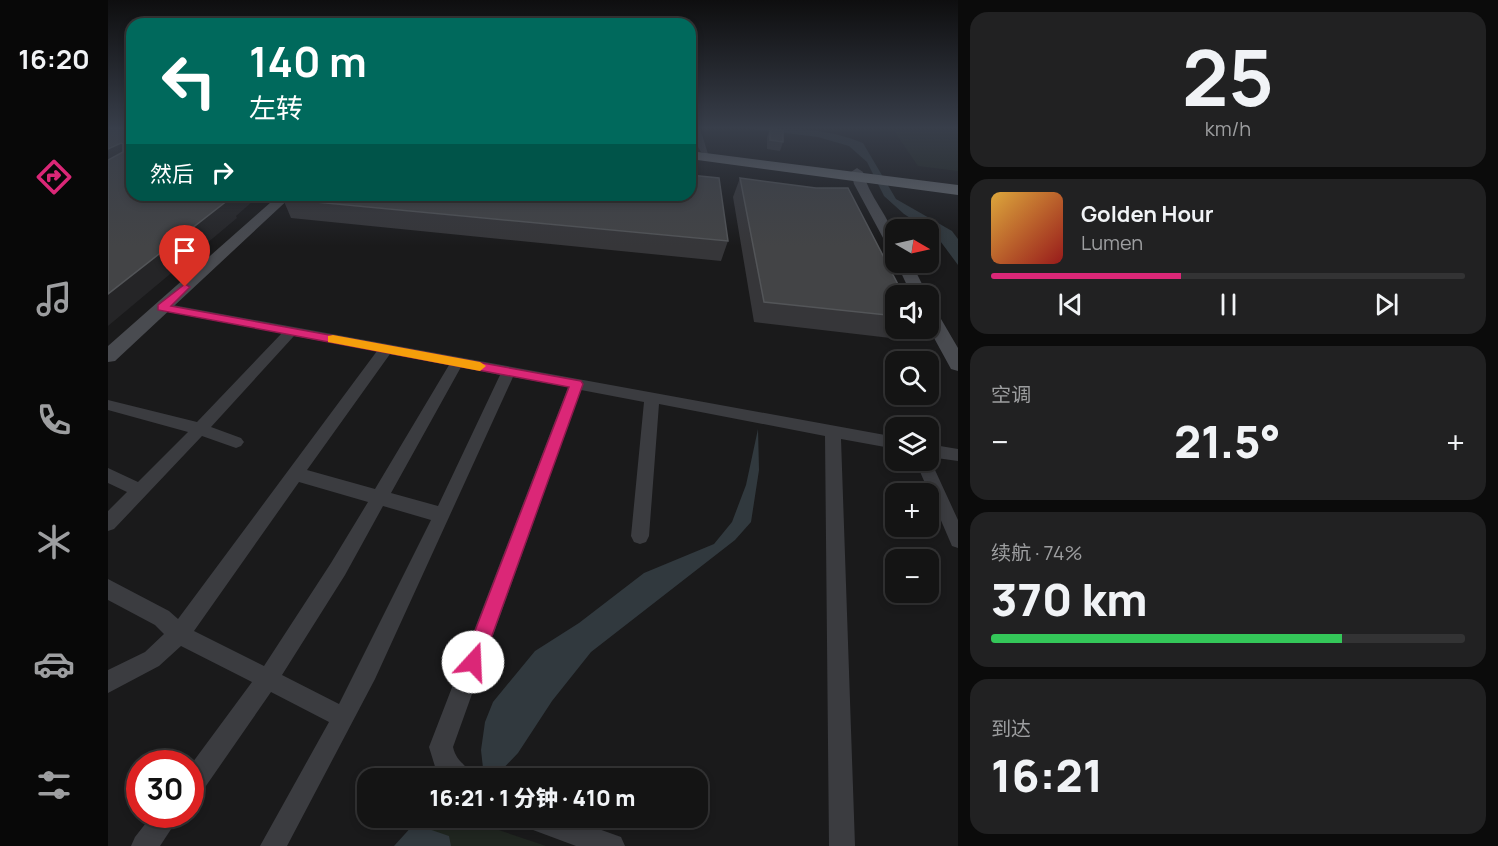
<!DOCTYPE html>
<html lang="zh">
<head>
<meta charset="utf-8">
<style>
  body { margin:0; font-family:Manrope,"Noto Sans SC",sans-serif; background:#212122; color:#f1f3f6; height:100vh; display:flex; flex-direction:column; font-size:22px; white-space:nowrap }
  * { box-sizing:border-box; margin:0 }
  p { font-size:20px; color:#9d9ea0 }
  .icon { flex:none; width:33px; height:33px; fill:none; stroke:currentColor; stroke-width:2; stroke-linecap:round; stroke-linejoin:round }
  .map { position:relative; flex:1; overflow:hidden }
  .sheet { display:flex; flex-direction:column; gap:12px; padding:12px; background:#0b0b0b; width:540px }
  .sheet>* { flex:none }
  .banner { position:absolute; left:18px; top:18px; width:570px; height:183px; border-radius:18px; box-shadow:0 3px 9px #0003,0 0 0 2px #333334; background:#00695c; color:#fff; overflow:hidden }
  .needle { width:39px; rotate:99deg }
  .controls { position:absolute; left:777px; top:219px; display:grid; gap:12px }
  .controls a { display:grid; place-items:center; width:54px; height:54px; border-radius:12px; background:#141414; box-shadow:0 3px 9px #0003,0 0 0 2px #333334; font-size:30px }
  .speed { position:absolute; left:18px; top:750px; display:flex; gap:12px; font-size:30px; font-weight:700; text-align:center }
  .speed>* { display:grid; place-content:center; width:78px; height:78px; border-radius:50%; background:#141414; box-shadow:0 3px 9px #0003,0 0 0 2px #333334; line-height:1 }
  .speed .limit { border:9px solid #d22; background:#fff; color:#111 }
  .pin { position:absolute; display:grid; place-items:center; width:51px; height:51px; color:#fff; margin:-62px -26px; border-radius:50% 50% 50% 0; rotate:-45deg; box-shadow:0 0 6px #0007 }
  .pin .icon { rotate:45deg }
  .me { position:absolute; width:66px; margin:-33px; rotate:20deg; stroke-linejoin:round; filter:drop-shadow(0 0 4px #0008) }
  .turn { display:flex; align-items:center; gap:21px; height:126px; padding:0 24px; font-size:27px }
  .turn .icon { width:78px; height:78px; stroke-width:2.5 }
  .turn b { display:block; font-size:42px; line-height:51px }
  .then { display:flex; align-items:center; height:57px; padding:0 24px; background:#0003; gap:12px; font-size:22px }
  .big { font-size:45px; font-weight:800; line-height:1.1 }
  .sheet .card { flex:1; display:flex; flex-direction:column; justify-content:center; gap:9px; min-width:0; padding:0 21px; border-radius:18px; background:#212122 }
  .sheet .dial { align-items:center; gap:0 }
  .dial b { font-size:78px; line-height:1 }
  .song { display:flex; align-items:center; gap:18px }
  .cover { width:72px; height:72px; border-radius:9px; background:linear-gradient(135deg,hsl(40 70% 55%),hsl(0 70% 35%)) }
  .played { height:6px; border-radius:3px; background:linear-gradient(90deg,#db2777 40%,#333334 40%) }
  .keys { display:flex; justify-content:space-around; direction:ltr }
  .heat { display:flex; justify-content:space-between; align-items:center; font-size:33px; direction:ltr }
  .charge { height:9px; border-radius:4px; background:linear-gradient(90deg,#34c759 74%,#333334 0) }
  .trip { position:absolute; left:249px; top:768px; width:351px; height:60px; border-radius:18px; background:#141414; box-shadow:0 3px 9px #0003,0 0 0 2px #333334; font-weight:800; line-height:60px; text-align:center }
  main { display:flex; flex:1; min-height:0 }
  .tab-bar { display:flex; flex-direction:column; width:108px; justify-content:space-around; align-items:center; background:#080808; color:#9d9ea0 }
  .tab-bar .icon { width:42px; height:42px }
  .tab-bar .active { color:#db2777 }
  .tab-bar b { font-size:27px; color:#f1f3f6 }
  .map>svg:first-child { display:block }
  .green { fill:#202620 }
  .water { fill:#31393e }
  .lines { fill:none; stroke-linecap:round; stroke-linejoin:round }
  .street { fill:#3b3c40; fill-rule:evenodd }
  .secondary { fill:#494b50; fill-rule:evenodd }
  .highway { fill:#676b70; fill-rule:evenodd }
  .wall { fill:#363639 }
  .shaded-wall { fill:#252527 }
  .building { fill:#434446; stroke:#535558; stroke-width:1.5 }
  .route { fill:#db2777; stroke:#8e194d; stroke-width:1.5 }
  .slow { fill:#f59e0b }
</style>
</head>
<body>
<main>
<nav class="tab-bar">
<b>16:20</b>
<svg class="icon active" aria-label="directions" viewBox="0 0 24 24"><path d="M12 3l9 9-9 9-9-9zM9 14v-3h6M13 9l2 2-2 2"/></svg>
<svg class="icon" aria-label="music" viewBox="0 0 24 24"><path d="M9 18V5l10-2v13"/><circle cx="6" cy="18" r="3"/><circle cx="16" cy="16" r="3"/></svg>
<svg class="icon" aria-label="phone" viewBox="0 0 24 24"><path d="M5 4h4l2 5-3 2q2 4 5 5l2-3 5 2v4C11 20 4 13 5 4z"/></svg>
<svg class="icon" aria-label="climate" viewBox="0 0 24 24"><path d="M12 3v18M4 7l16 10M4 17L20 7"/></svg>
<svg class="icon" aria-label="car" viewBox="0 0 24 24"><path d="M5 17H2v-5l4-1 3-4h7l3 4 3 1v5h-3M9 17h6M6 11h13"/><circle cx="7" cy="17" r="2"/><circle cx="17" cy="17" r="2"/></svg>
<svg class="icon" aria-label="filters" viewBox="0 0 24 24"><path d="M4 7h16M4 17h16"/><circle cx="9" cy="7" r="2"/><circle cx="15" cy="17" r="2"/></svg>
</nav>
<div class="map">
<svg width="850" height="846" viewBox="0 0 850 846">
  <rect width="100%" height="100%" fill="#1a1a1b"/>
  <path class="green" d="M784,128H850V171L810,166Z
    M322,818H363L376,825L438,846H305Z"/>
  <path class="water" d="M634,128C675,128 717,127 755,143L788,199L844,231L850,239V265L827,234L796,214L776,196L759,162L741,146L710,137Z
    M650,429L651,470L643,522L627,540L483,652L444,701L410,753L387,777L375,768L373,750L377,722L385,702L427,651L471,623L536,573L606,544L624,522L638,485Z
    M306,824L341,836L343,846H286Z"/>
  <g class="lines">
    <path class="street" d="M584,128H592L600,154L593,152L587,142Z
      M54,303L788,437V449L733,439L747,846H721L717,436L551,404L541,536L538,542L532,544L526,542L523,536L536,402L473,390L345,747C349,764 359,763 365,778H335L329,773L321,747L460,387L405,377L267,679L179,846H152L221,722L163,692L91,796L82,799V766L144,682L73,646L51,666L0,693V670L37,652L56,634L47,625L0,600V579L61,611L70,619L269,351L186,336L103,427L133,438L136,442L133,446L128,448L94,436L6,529L0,531V511L19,492L0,483V468L30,482L80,432L0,410V400L89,422L174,333L50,310V304ZM282,354L341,365L267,489L199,470ZM353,367L392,375L330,506L283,493ZM191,482L260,502L223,563L156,666L86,631ZM275,506L323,520L231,704L174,675L237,575Z
      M820,444L850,449V461L821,457L850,520V548L844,546L807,460H820Z
      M45,814H73L52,846H23L27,837Z
      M413,818H460L513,837L517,846H468L417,827Z"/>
    <path class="secondary" d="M749,168L755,172C763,203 788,220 788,253L781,249L746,184L743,172Z
      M171,195H185L7,361L0,362V346Z
      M788,262H803L820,296H804Z
      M820,306L826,307L850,348V371L843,369L820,327Z"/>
    <path class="highway" d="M582,151L850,185V195L582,159Z"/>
  </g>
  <path class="wall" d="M662,129L675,142L672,151L659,149V137Z
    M632,178L788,296V328H799L791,339L646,322L625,197Z
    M175,199L620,241L613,261L183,218Z"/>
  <path class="shaded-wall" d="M13,143L23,160L0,171V149Z
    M123,195H152L128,216L129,218L0,326V294Z"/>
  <path class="building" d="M0,128H24V195H123L117,199L120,200L0,294V160L15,152V144L13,143L0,149Z
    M662,129L675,130V142L662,140Z
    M582,175L611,178L620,241L175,199L179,195H582Z
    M632,178L708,188H740L796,296H788V316L656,302Z"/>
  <linearGradient id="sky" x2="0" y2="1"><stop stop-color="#0e0e0f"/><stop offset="0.52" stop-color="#383e4a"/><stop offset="1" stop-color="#383e4a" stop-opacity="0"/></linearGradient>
  <rect width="850" height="246" fill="url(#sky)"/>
  <path class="route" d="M77,284L82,287L63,306L473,381L475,384L372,669L365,672L358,669L355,662L461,387L50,310V305Z"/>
  <path class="slow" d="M225,335L372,362L378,366L372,371L220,342V336Z"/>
</svg>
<div class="controls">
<a><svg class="needle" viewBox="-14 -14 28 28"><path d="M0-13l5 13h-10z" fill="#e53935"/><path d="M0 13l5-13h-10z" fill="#9d9ea0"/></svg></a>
<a><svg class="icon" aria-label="sound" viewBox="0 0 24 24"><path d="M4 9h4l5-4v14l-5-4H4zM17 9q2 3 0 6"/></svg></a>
<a><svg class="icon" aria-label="search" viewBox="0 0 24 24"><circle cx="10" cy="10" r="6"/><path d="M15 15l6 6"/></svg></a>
<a><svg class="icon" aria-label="layers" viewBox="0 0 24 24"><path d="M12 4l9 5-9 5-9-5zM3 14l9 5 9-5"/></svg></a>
<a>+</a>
<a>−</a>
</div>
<div class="speed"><div class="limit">30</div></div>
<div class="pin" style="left:77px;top:287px;background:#d93025"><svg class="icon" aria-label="arrive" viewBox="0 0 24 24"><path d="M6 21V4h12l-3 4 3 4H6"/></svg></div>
<svg class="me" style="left:365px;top:662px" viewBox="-20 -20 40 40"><circle r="19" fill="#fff"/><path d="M0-13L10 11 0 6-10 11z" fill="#db2777"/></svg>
<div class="trip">16:21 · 1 分钟 · 410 m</div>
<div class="banner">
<div class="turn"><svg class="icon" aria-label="left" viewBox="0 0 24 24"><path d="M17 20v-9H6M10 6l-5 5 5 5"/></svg><div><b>140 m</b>左转</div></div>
<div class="then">然后<svg class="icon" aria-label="right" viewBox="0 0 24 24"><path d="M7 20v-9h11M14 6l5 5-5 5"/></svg></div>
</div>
</div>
<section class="sheet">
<div class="card dial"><b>25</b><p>km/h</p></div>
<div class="card">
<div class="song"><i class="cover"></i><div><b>Golden Hour</b><p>Lumen</p></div></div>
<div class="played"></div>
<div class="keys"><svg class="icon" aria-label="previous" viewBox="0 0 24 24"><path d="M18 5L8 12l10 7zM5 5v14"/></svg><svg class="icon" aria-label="pause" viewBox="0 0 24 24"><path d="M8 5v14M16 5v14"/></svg><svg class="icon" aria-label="next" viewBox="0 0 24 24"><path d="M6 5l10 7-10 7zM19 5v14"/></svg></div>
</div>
<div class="card"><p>空调</p>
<div class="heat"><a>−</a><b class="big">21.5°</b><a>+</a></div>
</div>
<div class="card"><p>续航 · 74%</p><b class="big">370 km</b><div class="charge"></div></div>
<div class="card"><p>到达</p><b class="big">16:21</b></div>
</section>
</main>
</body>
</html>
